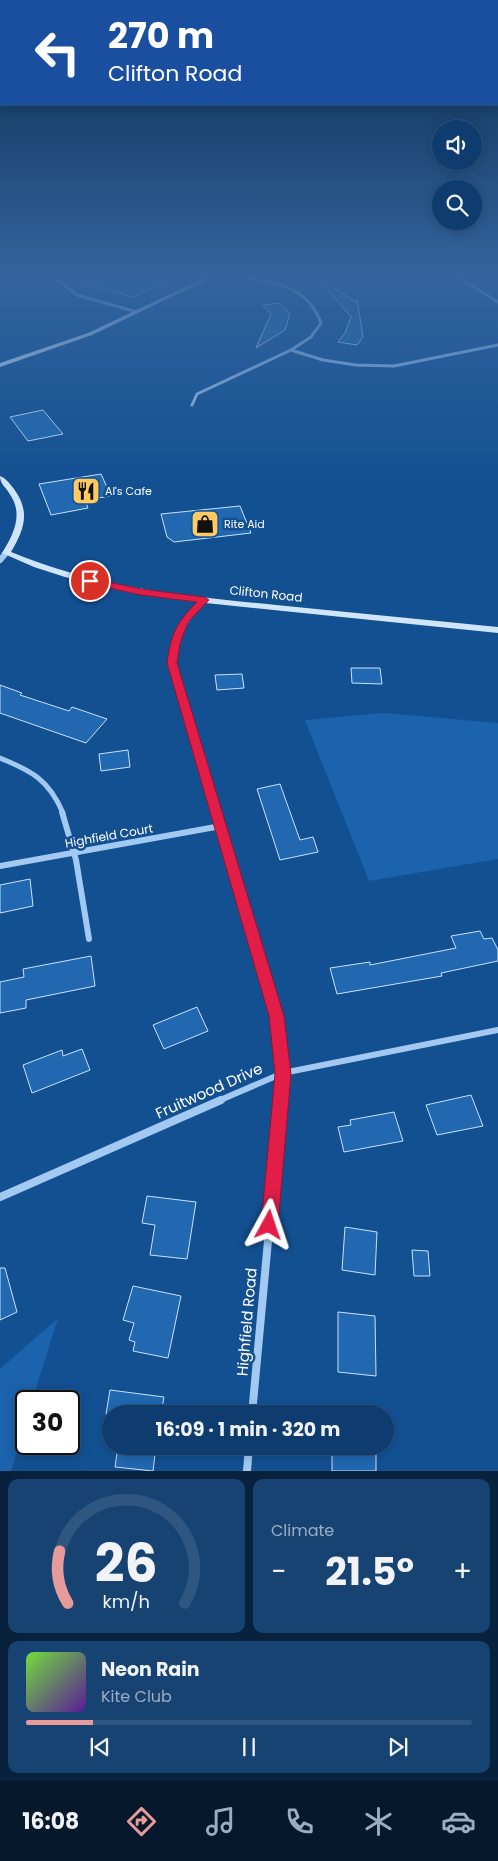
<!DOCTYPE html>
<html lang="en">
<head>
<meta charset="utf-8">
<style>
  body { margin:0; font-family:Poppins,sans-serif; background:#174373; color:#f1f3f6; height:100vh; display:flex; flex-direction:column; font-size:19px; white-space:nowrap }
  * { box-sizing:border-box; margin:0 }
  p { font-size:16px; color:#9badc2 }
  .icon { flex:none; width:28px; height:28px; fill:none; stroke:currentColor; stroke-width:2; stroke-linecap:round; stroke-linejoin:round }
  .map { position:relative; height:1471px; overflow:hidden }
  .side { display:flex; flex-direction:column; gap:8px; padding:8px; background:#08213c; flex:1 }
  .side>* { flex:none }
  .hud { position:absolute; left:0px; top:0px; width:499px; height:105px; box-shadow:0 2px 12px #0003,0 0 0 1px #2e5681; background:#1a4fa0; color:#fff; overflow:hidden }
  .fabs { position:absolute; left:432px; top:120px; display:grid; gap:10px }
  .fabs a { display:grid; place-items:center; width:50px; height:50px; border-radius:50%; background:#0e3c6e; box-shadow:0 2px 12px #0003,0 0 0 1px #2e5681; font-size:25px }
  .speed { position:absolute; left:15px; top:1390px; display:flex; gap:10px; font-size:25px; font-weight:700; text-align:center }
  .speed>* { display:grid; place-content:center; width:65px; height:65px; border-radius:50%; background:#0e3c6e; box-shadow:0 2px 12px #0003,0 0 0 1px #2e5681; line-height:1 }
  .speed .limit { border:2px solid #111; border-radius:8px; background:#fff; color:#111 }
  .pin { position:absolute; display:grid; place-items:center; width:42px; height:42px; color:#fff; margin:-21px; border:2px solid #fff; border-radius:50%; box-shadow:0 1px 5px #0007 }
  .me { position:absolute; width:55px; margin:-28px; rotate:5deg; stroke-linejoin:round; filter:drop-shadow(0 0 4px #0008) }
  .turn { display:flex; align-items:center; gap:18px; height:105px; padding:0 25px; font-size:22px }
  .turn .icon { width:65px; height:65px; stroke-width:2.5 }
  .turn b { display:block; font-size:35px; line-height:42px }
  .big { font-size:38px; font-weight:700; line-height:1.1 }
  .side .card { flex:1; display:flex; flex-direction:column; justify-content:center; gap:8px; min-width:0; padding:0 18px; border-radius:10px; background:#174373 }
  .side .dial { align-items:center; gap:0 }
  .dial svg { height:130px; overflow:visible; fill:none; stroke:#2e5681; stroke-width:7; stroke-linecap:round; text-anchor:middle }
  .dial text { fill:#f1f3f6; stroke:none }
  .song { display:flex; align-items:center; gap:15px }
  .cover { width:60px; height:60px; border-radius:8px; background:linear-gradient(135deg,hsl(100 70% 55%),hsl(270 70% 35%)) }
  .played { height:5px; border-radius:2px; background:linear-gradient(90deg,#e69b98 15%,#2e5681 15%) }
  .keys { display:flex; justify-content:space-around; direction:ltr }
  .heat { display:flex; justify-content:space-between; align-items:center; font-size:28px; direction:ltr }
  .side .tiles { flex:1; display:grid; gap:8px; grid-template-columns:1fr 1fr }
  .card:last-child { grid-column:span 2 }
  .trip { position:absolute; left:102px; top:1405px; width:292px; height:50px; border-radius:25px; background:#0e3c6e; box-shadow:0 2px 12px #0003,0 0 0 1px #2e5681; font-weight:700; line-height:50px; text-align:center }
  .tab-bar { display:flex; height:80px; justify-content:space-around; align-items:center; background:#06182c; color:#9badc2 }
  .tab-bar .icon { width:35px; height:35px }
  .tab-bar .selected { color:#e69b98 }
  .tab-bar b { font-size:22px; color:#f1f3f6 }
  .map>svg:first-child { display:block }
  .green { fill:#1b63ac }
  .building { fill:#2168b1; stroke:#c8e2fd }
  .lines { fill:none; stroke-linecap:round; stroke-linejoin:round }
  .minor-far3 { stroke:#a1c9f2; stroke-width:3 }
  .minor-far2 { stroke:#a1c9f2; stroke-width:5 }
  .minor-far1 { stroke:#a1c9f2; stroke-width:6 }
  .minor { stroke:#a1c9f2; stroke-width:8 }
  .tertiary { stroke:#a1c9f2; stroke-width:6 }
  .secondary { fill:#cfe5fc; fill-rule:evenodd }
  .route { fill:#e11d48; stroke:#92132f }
  .labels { text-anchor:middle; stroke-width:5; stroke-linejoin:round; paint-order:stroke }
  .far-poi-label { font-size:11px; fill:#fff; stroke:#135092; text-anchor:start }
  .street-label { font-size:12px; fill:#fff; stroke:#135092 }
  .near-street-label { font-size:15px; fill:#fff; stroke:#135092 }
</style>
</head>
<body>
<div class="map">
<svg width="498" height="1471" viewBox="0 0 498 1471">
  <rect width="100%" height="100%" fill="#135092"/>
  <path class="green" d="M383,713L498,723V859L369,881L305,720Z
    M58,1318L32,1401H26V1421L11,1471H0V1369Z"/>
  <path class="building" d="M79,278H175L133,297L79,282Z
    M326,283L356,302L357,299L363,337L357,345L338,342L345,333L351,317L324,285Z
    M280,303L290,314L285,330L256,348L271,314L263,305Z
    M43,410L63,434L28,441L10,417Z
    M101,474L111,496L85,500L88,508L51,515L39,484Z
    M240,506L251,533L174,542L167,537L161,514Z
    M351,668H380L382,684L352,683Z
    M242,674L244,688L217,690L215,675Z
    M0,685L22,693L20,695L69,711L72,707L107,719L86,743L0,713Z
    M128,750L130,767L101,771L99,754Z
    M280,784L300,840L313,837L318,852L280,860L257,789Z
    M30,879L33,906L0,913V885Z
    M480,931L484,939L492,938L498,950V961L441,973L442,976L337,994L330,968L370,962V965L456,948L451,936Z
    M91,956L95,986L26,1000V1008L0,1013V982L24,977L23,969Z
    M197,1007L208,1031L164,1049L153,1025Z
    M82,1049L90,1070L32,1093L23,1065L62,1050L63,1056Z
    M471,1095L483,1126L437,1135L426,1105Z
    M394,1112L403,1141L344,1152L338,1127L351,1125L350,1120Z
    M147,1196L196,1202L187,1259L150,1255L155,1225L142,1223Z
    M345,1227L377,1232L375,1275L342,1270Z
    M412,1250L428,1251L430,1276H414Z
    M0,1268H5L17,1312L0,1320Z
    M133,1286L181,1296L168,1358L133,1351L135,1342L129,1340L134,1323L123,1320Z
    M338,1312L375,1316L376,1376L338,1372Z
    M110,1390L164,1397L161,1414H106Z
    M118,1446H156L153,1471L115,1467Z
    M332,1446H376V1471H332Z"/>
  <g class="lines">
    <path class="minor-far3" d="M55,278L77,295L137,312
      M459,278L498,302
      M291,350L323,360L356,365L394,366L498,345
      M192,405L197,394L291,350L311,337L321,323C308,288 281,284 248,278"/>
    <path class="minor-far2" d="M204,600C184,621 176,634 172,663L216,813
      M0,758C32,771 49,780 63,813"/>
    <path class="minor-far1" d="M62,812L76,860L89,939
      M216,812L276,1016L283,1073L280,1101
      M0,866L221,826
      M218,1101L283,1073L498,1030"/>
    <path class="minor" d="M0,1197L221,1100
      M252,1414L281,1100
      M247,1471L249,1446"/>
    <path class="tertiary" d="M0,560L6,553"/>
    <path class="secondary" d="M204,278H211L92,335L0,367V363L88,333Z
      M0,476C6,478 10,484 14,489C31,512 24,530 11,552C99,588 183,596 276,605C350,612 424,620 498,627V633L196,602L131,593L65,577L34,567L2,553C14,534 24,513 9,493C5,486 0,484 0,476Z"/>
  </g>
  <linearGradient id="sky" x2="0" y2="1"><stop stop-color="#0a2c50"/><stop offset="0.57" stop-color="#33649d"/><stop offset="1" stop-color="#33649d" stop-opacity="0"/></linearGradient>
  <rect width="498" height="484" fill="url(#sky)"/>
  <path class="route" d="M90,578L141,589L204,597L209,600L188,622L180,644L177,663L284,1016L291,1074L278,1225L275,1231L269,1233L263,1231L261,1225L275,1074L269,1016L167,663C171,634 176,623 197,602L141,595L87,583V579Z"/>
  <defs>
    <symbol id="restaurant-square" viewBox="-11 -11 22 22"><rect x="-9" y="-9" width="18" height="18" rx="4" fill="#ffcb61" stroke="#135092"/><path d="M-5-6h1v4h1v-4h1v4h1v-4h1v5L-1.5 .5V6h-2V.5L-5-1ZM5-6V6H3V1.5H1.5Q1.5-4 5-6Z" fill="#111"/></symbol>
    <symbol id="shop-square" viewBox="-11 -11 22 22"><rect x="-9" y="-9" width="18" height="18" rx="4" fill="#ffcb61" stroke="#135092"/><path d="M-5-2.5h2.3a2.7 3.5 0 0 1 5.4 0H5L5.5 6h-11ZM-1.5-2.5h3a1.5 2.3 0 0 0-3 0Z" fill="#111"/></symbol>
  </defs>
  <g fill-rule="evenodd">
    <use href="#restaurant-square" x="70" y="475" width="32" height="32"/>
    <use href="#shop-square" x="189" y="508" width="32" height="32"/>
  </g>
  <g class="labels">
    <g class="far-poi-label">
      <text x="105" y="495">Al's Cafe</text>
      <text x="224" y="528">Rite Aid</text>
    </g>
    <g class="street-label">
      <text transform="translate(266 594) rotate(6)" y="4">Clifton Road</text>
      <text transform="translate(109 836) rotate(-10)" y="4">Highfield Court</text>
    </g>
    <g class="near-street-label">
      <text transform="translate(209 1091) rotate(-24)" y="5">Fruitwood Drive</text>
      <text transform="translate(247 1322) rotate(-85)" y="5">Highfield Road</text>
    </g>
  </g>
</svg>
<div class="fabs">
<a><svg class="icon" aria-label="sound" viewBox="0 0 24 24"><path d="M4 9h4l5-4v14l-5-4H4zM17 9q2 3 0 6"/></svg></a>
<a><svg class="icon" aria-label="search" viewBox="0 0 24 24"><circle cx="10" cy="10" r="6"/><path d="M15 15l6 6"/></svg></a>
</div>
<div class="speed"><div class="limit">30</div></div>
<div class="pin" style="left:90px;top:581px;background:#d93025"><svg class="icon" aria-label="arrive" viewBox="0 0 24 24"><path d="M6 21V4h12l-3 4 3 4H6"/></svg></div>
<svg class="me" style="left:269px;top:1225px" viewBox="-20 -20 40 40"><path d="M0-17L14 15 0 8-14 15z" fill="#e11d48" stroke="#fff" stroke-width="4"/></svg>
<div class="trip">16:09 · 1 min · 320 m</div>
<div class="hud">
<div class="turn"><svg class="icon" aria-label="left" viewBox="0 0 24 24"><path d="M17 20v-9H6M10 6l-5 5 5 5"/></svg><div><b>270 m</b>Clifton Road</div></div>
</div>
</div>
<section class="side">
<div class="tiles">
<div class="card dial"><svg viewBox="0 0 100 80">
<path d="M14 69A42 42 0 1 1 86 69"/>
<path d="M14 69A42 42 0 0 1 9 37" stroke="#e69b98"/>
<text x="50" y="56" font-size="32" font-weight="700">26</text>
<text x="50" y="72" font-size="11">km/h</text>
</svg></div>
<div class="card"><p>Climate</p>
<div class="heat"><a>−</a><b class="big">21.5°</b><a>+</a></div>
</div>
<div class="card">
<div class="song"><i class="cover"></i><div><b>Neon Rain</b><p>Kite Club</p></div></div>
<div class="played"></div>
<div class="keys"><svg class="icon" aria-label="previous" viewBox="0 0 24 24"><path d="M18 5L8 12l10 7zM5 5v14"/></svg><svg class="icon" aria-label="pause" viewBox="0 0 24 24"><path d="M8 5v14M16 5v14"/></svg><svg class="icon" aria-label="next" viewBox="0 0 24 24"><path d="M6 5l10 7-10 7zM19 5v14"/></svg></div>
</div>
</div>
</section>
<nav class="tab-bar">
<b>16:08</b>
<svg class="icon selected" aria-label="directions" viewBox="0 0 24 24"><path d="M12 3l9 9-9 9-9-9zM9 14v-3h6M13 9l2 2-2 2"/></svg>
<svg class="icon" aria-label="music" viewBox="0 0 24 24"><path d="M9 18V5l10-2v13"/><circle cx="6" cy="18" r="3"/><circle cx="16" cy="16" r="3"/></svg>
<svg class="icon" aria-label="phone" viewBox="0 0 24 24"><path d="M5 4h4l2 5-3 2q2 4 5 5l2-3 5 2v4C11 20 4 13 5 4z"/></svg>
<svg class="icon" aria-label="climate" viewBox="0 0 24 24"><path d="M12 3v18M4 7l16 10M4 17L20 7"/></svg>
<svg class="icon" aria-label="car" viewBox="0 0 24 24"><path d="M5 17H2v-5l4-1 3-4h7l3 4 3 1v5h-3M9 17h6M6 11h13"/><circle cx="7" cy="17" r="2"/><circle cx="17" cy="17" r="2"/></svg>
</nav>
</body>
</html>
